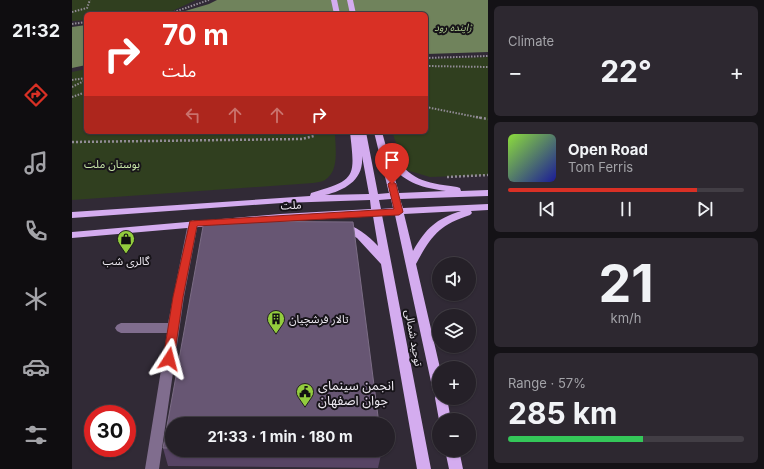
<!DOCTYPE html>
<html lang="en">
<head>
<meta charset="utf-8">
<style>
  body { margin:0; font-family:Inter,"Noto Sans Arabic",sans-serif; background:#2d2830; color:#f1f3f6; height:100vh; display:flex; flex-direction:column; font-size:15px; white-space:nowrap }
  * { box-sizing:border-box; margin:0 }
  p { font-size:13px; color:#a3a3a8 }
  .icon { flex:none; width:22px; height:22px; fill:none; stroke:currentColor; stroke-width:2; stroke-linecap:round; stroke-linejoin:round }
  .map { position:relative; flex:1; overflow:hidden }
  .sheet { display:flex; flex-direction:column; gap:6px; padding:6px; background:#141216; width:276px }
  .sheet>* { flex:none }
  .banner { position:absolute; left:12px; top:12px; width:344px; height:122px; border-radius:6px; box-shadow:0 1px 3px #0004,0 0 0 1px #423e45; background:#d93025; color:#fff; overflow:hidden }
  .controls { position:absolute; left:360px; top:257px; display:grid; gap:8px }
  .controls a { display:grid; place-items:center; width:44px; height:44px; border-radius:50%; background:#252028; box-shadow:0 1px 3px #0004,0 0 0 1px #423e45; font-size:20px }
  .speed { position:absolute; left:12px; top:405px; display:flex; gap:8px; font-size:20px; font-weight:700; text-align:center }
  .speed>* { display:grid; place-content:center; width:52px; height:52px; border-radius:50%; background:#252028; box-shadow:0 1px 3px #0004,0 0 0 1px #423e45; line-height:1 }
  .speed .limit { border:6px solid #d22; background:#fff; color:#111 }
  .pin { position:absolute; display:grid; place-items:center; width:34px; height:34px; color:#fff; margin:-41px -17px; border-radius:50% 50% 50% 0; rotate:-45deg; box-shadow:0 0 4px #0007 }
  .pin .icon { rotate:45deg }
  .me { position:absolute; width:44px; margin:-22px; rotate:9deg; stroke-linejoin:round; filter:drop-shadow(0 0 3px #0008) }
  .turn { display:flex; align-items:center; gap:14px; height:84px; padding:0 12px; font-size:18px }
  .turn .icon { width:52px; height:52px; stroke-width:2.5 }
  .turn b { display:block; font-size:28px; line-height:34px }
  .lanes { display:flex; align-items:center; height:38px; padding:0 12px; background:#0003; justify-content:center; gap:20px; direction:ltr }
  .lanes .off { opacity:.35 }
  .big { font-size:30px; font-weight:700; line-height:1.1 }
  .sheet .widget { flex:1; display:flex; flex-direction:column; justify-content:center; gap:6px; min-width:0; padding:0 14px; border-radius:6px; background:#2d2830 }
  .sheet .dial { align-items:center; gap:0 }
  .dial b { font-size:52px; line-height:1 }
  .song { display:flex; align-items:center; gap:12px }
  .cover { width:48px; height:48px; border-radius:6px; background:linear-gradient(135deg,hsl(90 70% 55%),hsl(240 70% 35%)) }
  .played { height:4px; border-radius:2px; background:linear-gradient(90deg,#d93025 80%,#423e45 80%) }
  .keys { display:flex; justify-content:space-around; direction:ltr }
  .heat { display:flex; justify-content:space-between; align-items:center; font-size:22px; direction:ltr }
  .charge { height:6px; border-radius:3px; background:linear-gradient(90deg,#34c759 57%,#423e45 0) }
  .trip { position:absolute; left:93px; top:417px; width:230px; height:40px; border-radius:20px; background:#252028; box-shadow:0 1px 3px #0004,0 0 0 1px #423e45; font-weight:700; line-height:40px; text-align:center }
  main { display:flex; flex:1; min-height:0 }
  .menu { display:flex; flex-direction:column; width:72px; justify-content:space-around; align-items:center; background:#0f0d10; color:#a3a3a8 }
  .menu .icon { width:28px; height:28px }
  .menu .current { color:#d93025 }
  .menu b { font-size:18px; color:#f1f3f6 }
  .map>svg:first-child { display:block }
  .green { fill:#303f1f }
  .water { fill:#70835c }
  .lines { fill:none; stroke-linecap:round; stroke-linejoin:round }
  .path-far1 { stroke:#928c96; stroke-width:2; stroke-dasharray:1.5 1.5; stroke-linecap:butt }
  .path { stroke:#928c96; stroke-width:2.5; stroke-dasharray:2 2; stroke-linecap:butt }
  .minor { fill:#806d8e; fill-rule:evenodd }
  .major { fill:#d4acef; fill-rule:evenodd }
  .wall { fill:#574464 }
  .building { fill:#675673; stroke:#7c6d86 }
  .route { fill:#d93025; stroke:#8d1f18 }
  .labels { text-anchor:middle; stroke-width:4; stroke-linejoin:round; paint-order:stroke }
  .far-water-label { font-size:10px; font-style:italic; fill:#adcb8d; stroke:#171419 }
  .park-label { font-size:11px; fill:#c9e7a8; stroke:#171419 }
  .street-label { font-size:11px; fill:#ece8f0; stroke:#171419 }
  .poi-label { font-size:11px; fill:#ece8f0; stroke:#171419 }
  .near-poi-label { font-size:13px; fill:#ece8f0; stroke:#171419; text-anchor:start }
</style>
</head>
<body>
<main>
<nav class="menu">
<b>21:32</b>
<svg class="icon current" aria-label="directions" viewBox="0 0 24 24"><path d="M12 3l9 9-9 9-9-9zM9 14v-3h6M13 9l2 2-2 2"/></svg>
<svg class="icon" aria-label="music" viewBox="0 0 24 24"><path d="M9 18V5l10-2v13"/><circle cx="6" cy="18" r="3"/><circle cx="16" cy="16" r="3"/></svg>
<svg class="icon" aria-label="phone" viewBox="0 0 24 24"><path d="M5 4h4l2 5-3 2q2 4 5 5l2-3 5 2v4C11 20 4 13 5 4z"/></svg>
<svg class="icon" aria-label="climate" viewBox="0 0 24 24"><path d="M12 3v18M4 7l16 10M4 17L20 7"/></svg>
<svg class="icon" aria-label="car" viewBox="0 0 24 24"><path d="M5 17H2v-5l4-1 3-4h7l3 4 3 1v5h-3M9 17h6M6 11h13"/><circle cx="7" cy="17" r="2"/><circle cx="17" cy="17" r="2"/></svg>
<svg class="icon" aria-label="filters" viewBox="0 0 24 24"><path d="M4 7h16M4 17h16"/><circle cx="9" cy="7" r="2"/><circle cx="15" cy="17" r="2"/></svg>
</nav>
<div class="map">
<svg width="416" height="469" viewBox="0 0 416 469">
  <rect width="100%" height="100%" fill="#312a36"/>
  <path class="green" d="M0,0H124L98,12L14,14V20L0,21Z
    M416,57V175L358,177L334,170L320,132H354V59Z
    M14,69V132H263C263,146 268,171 253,180C250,182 245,182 241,183L0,200V72Z"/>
  <path class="water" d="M145,0H416V52L354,54V14H103L137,4Z
    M14,25V65L0,68V27Z"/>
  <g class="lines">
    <path class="path-far1" d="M0,12L15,8L18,0
      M96,14L137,0
      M0,24L14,22
      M354,58L416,56
      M354,66L416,67
      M0,80L14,78
      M0,87L14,80
      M0,97L14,92
      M354,107L409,118"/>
    <path class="path" d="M404,117L416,119
      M0,142L230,139L242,136L244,132
      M375,177L416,175"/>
    <path class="minor" d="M121,220L126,223L112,297L87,469H73L95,333H49L45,331L43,328L45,325L49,323H96L116,223Z"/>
    <path class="major" d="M259,0H265L268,14H262Z
      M275,0H281L284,14H278Z
      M278,132H294L306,194L317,193L302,132H310L315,150L318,151C340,181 350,182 385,187L388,188L389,191L416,190V196L328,199L331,208L416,204V210L399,211L400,213L398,215C367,225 359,236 344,264L368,368L367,398H375L379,420H367L363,398L364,395L361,391L323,215H310L359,469H345L309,264L285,238L266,227L264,225L269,222C284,226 296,235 306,246L301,216L208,220L0,238V232L208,214L299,209L298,200L210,203L0,218V212L238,196L239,193C285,180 283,177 278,132ZM290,156L297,194L253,195C273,190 292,180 290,156ZM319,165C334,184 352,188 374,191L327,193ZM319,199L321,208L309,209L307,200ZM389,211C364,219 354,228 341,251L332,214Z
      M373,450H387L391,469H377Z"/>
  </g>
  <path class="wall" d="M100,424V450H310L306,468L96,466L91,448Z"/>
  <path class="building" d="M132,221L281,222L307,424H100V448H91Z"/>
  <path class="route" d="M320,181L324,184L331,212L327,215L125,226L111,297L102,359L101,362H93L91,359L101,297L118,221L322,209L316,184Z"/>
  <defs>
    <symbol id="shop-pin" viewBox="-11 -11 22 30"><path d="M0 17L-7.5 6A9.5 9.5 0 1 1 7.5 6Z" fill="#93cd3e" stroke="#171419"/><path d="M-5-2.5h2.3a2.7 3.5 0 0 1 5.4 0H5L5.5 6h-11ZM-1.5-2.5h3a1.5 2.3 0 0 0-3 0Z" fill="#111"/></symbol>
    <symbol id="building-pin" viewBox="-11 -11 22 30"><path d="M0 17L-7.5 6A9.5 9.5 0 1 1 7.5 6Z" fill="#93cd3e" stroke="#171419"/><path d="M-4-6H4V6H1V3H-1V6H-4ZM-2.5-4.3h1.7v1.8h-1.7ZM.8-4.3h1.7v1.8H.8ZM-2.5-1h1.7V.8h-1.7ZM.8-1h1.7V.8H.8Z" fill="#111"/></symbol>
    <symbol id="civic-pin" viewBox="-11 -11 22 30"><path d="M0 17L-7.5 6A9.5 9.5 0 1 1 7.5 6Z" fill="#93cd3e" stroke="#171419"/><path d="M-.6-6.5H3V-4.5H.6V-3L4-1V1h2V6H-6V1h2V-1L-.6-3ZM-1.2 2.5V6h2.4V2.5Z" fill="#111"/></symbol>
  </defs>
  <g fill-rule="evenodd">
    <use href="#shop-pin" x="44" y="229" width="20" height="27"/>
    <use href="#building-pin" x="194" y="309" width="20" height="27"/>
    <use href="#civic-pin" x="223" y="382" width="20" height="27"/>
  </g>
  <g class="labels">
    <g class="far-water-label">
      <text x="381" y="31">زاینده رود</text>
    </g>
    <g class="park-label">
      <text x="40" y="168">بوستان ملت</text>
    </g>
    <g class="street-label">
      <text transform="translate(219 205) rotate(-3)" y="4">ملت</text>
      <text transform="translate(342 338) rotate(80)" y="4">توحید شمالی</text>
    </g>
    <g class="poi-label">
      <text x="54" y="265">گالری شب</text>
      <text x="217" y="323" text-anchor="start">تالار فرشچیان</text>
    </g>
    <g class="near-poi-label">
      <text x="246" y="390">انجمن سینمای<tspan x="246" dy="15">جوان اصفهان</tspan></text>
    </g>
  </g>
</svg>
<div class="controls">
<a><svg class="icon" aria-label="sound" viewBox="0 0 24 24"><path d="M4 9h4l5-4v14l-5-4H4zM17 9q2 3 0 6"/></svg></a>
<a><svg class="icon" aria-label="layers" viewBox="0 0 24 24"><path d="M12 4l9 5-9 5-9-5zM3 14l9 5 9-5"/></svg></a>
<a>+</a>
<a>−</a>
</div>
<div class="speed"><div class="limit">30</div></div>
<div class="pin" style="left:320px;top:184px;background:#d93025"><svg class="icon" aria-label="arrive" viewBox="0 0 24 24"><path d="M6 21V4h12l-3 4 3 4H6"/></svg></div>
<svg class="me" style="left:97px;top:359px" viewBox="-20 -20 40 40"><path d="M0-17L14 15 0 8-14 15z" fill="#d93025" stroke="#fff" stroke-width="4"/></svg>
<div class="trip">21:33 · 1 min · 180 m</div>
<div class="banner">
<div class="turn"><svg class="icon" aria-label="right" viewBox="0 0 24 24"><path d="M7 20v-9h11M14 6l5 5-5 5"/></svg><div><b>70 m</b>ملت</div></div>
<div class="lanes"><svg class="icon off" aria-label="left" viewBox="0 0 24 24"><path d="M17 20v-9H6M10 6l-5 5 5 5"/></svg><svg class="icon off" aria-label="ahead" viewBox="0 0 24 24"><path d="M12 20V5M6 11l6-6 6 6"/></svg><svg class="icon off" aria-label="ahead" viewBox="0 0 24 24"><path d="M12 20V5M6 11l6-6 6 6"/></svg><svg class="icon" aria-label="right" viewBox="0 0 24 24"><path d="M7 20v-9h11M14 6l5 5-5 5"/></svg></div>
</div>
</div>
<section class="sheet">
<div class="widget"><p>Climate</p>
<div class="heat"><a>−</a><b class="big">22°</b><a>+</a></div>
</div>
<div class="widget">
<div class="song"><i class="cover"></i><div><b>Open Road</b><p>Tom Ferris</p></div></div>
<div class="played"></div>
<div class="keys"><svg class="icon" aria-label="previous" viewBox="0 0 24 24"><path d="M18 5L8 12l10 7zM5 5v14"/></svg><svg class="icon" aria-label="pause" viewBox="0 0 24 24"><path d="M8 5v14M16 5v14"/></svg><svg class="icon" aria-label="next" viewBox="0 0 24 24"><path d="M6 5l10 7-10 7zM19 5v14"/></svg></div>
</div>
<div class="widget dial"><b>21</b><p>km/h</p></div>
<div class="widget"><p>Range · 57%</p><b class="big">285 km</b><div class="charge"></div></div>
</section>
</main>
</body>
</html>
